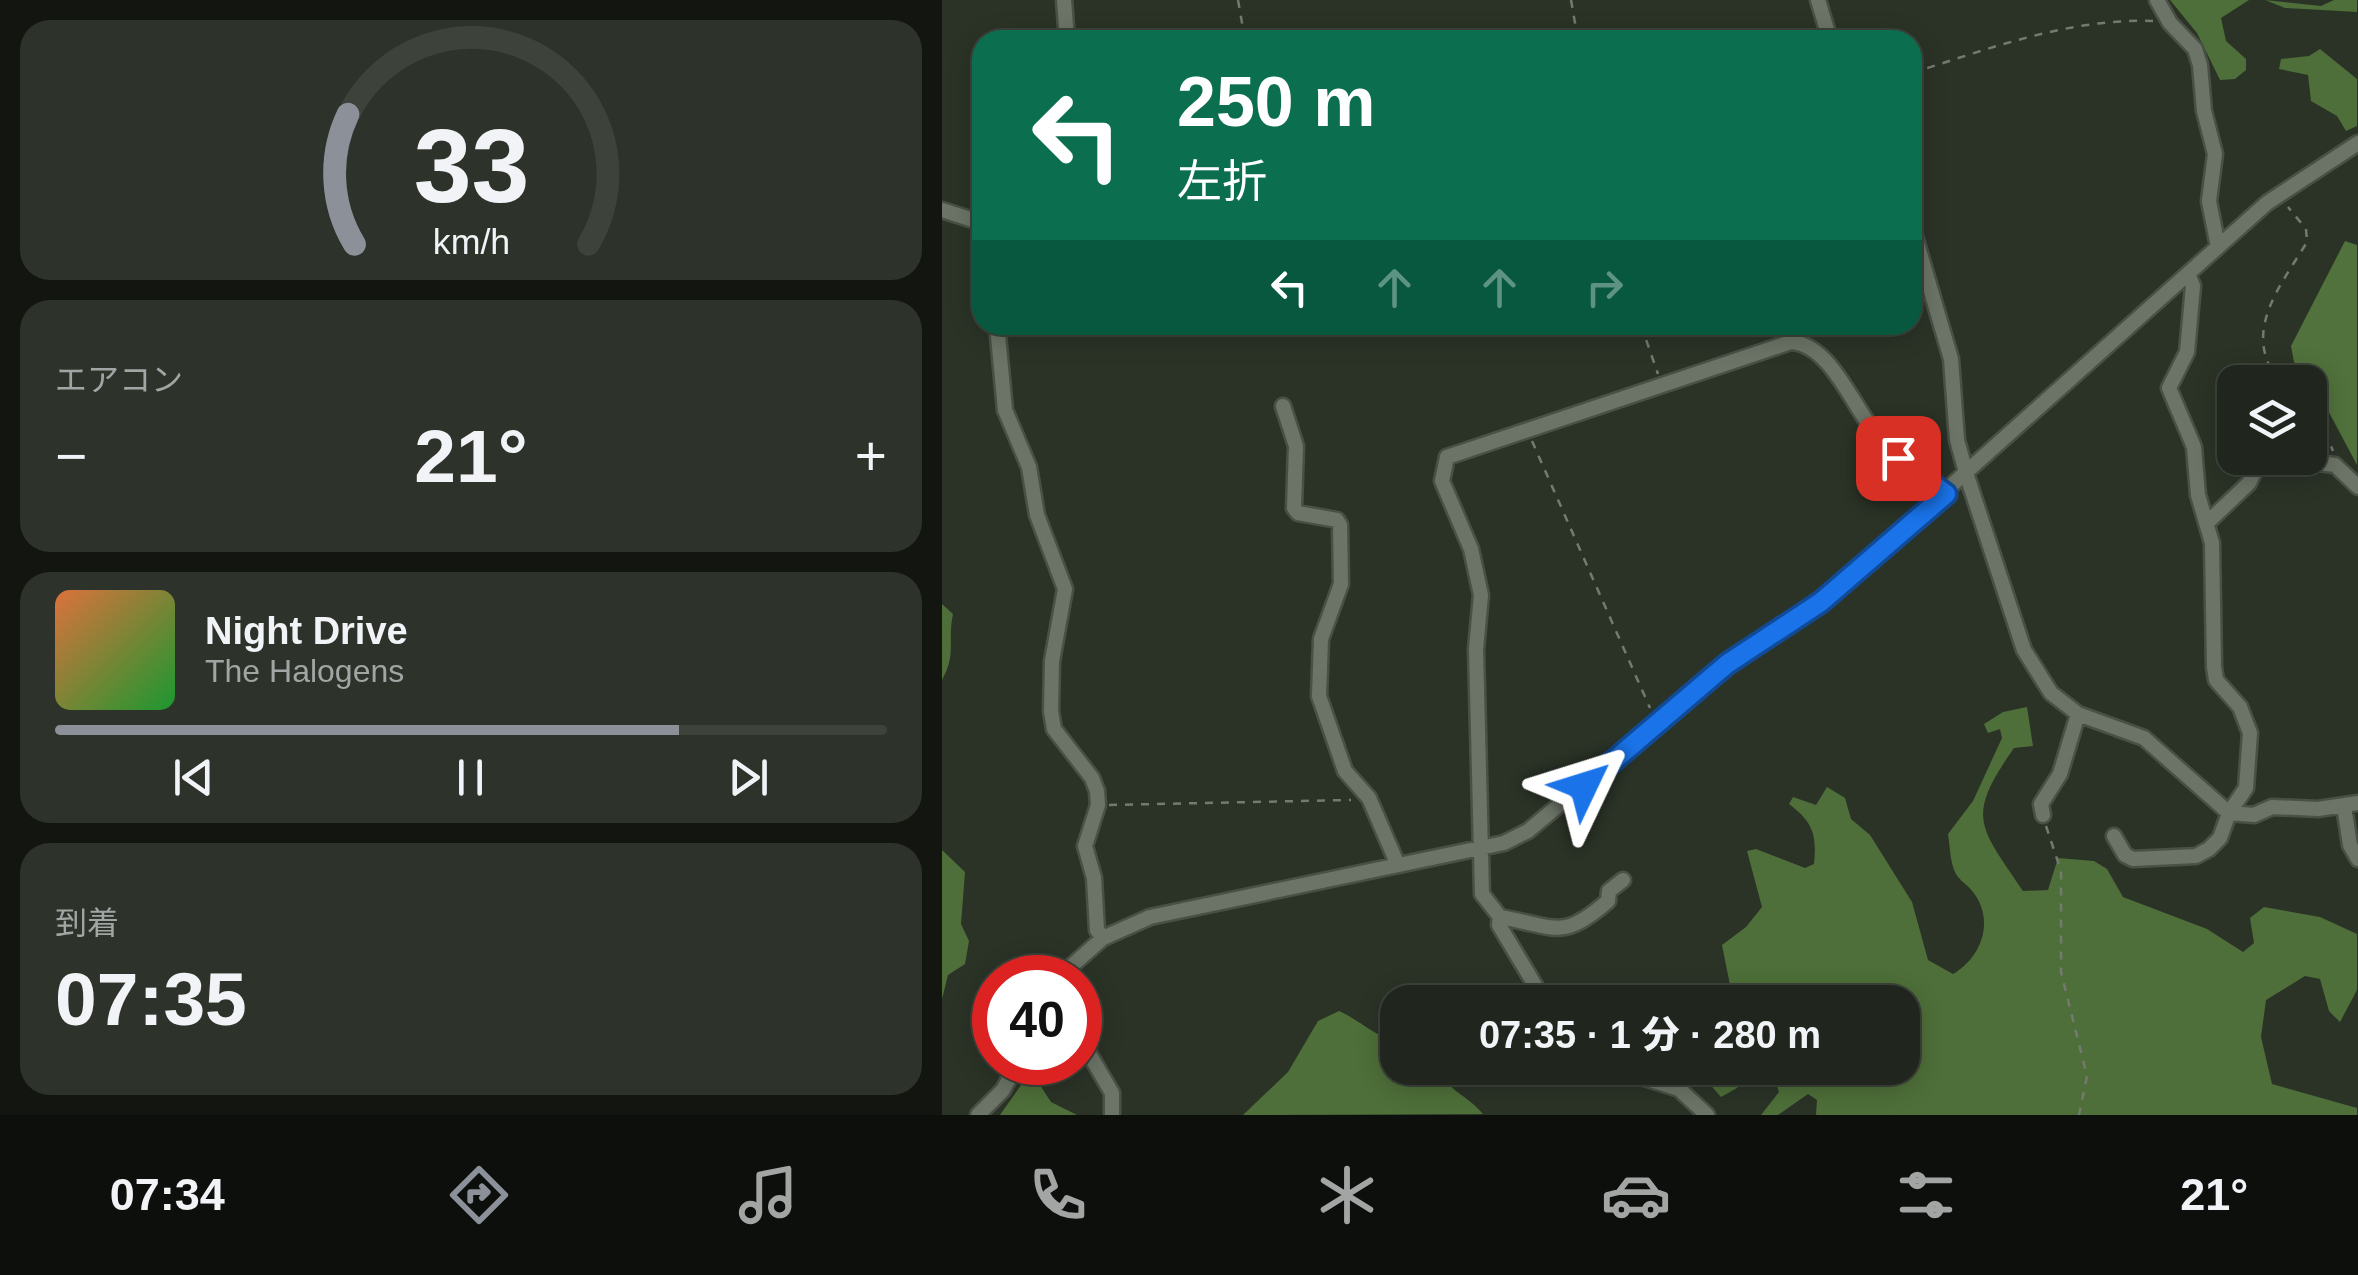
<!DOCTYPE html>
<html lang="ja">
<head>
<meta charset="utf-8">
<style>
  body { margin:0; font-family:Arial,"Noto Sans JP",sans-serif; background:#2d322a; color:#f1f3f6; height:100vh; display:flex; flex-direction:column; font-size:38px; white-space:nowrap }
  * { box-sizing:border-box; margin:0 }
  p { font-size:32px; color:#a2a5a4 }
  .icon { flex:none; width:55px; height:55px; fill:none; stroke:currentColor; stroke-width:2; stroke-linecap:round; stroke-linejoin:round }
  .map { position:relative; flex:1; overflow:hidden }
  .sheet { display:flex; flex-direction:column; gap:20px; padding:20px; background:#121510; width:942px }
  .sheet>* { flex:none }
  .banner { position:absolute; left:30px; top:30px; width:950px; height:305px; border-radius:30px; box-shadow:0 5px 25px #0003,0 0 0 2px #3d433b; background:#0b6e4f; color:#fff; overflow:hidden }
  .tools { position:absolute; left:1275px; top:365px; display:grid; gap:20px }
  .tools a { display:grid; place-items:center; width:110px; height:110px; border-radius:20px; background:#20261d; box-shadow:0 5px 25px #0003,0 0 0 2px #3d433b; font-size:50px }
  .speed { position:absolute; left:30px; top:955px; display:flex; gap:20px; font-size:50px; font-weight:700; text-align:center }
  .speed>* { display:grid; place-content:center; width:130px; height:130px; border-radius:50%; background:#20261d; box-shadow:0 5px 25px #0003,0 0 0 2px #3d433b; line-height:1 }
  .speed .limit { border:15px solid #d22; background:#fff; color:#111 }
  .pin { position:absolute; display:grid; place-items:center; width:85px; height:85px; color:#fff; margin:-42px; border-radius:20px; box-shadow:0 5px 15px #0006 }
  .me { position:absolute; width:110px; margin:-55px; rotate:49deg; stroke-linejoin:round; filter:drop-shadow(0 0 8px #0008) }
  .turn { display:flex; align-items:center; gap:35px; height:210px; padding:0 40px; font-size:45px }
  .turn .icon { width:130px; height:130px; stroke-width:2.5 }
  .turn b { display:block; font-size:70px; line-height:85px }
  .lanes { display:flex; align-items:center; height:95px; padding:0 40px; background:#0003; justify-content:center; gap:50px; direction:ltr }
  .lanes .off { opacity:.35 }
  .big { font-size:75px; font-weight:800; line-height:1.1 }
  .sheet .widget { flex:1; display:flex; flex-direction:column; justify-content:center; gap:15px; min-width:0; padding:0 35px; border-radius:30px; background:#2d322a }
  .sheet .dial { align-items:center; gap:0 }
  .dial svg { height:260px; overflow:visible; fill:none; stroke:#3d433b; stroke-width:7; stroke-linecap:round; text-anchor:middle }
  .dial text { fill:#f1f3f6; stroke:none }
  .song { display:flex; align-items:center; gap:30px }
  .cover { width:120px; height:120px; border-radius:15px; background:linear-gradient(135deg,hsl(20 70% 55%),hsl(130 70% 35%)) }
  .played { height:10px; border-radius:5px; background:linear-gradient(90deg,#8c9099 75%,#3d433b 75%) }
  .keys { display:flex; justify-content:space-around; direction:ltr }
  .heat { display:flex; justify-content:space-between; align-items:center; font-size:55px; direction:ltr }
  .trip { position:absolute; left:438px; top:985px; width:540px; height:100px; border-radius:30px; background:#20261d; box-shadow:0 5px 25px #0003,0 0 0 2px #3d433b; font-weight:800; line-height:100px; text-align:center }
  .menu { display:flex; height:160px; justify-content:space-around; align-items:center; background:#0d0f0c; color:#a2a5a4 }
  .menu .icon { width:70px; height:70px }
  .menu .active { color:#8c9099 }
  .menu b { font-size:45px; color:#f1f3f6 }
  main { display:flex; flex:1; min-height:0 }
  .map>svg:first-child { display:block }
  .forest { fill:#4e6f39 }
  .water { fill:#51723c }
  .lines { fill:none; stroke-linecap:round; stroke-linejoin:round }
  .minor-casing { stroke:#4a5046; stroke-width:19 }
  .path { stroke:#737a70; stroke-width:2.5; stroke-dasharray:8 8; stroke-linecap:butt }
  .minor { stroke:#6c7467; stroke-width:14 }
  .route-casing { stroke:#114b97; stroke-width:25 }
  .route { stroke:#1a73e8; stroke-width:18 }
</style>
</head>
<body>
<main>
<section class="sheet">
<div class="widget dial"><svg viewBox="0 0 100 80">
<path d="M14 69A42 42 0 1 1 86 69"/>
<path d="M14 69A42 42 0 0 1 12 29" stroke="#8c9099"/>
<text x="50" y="56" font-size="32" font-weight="700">33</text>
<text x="50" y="72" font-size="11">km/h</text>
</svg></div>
<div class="widget"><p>エアコン</p>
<div class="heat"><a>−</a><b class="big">21°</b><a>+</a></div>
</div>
<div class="widget">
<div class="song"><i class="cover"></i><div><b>Night Drive</b><p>The Halogens</p></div></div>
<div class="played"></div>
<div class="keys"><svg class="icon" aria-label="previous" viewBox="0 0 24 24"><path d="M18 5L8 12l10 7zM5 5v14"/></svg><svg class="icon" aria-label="pause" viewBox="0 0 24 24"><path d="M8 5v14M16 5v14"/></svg><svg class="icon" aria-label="next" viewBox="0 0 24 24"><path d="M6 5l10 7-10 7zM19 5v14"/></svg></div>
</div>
<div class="widget"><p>到着</p><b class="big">07:35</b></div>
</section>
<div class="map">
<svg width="1416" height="1115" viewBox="0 0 1416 1115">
  <rect width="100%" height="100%" fill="#2b3327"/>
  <path class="forest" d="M1228,0H1307L1279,18L1284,41L1304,59V70L1293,79L1278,80L1255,33Z
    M1323,0L1379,6L1392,0H1415V12L1343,8Z
    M1378,49L1415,79V126L1404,131L1395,116L1369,101L1366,75L1337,69L1339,59L1367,56Z
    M0,604L11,614C5,642 15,653 0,680Z
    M1085,707L1091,746L1072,748C1023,818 1037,825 1081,891L1106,890L1116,858L1152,861L1165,869L1181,897L1265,929L1301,952L1312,943L1308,918L1322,907L1378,917L1415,934V990L1398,1022L1387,1011L1378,979L1363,976L1324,1000L1319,1037L1330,1084L1415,1108V1115H874L875,1100L866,1094L836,1115H819L837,1092L830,1069L807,1068L795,1088L779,1097L758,1073V1068H960V1002H785L788,985L780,945L804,927L820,907L805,851L814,849L863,868L872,864C875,835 871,822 847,804L851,797L874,805L885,787L903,798L909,819L928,835L970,902L986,960L1011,974C1040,957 1053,920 1031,892C1026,885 1018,881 1014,874C1008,864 1008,846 1006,834L1031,801L1060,738L1058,729L1046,733L1042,724L1061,712Z
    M0,850L23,872L19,924L27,941L23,964L6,975L0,999Z
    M397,1011C416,1019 436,1039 455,1041V1068H496C510,1095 523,1093 541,1114L301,1115L346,1072L376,1021Z
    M84,1078L94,1079L109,1102L135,1115H58Z"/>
  <path class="water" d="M1403,241L1415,245V465L1381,401L1352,362L1349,346Z"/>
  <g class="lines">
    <defs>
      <path id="minor" d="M122,0L125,40
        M876,0L888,40
        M1215,0L1228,23L1253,49L1258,65L1262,111L1273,154L1267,201L1276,247
        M0,210L40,223
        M970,226L1009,359L1015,440L1025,476L1082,650L1109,693L1136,714L1202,738L1287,813L1312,815L1330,807L1376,809L1416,803
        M55,325L63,410L87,467L95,515L123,589L110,661L109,711L112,729L150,778L155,791L156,805L143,846L152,878L155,930L161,938
        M341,406L354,446L352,508L356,513L395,520L398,525L399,584L379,639L377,696L403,771L427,798L455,863
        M1334,458L1393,465L1416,487
        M1265,523L1307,483L1319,458
        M1402,806L1408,845L1416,859
        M1101,815L1099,804L1118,774L1136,714
        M1172,836L1183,855L1191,859L1254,856L1267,849L1278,838L1287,813L1304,788L1308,733L1298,707L1274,680L1272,667L1270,543L1256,495L1252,447L1227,388L1245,352L1251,286L1247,276
        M681,880L667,891L666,901C620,941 615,927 558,917L540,894L534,649L539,595L529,549L500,481L505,457L849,342C889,344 911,408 937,438C956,460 981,476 1004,494
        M558,917L557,925L603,1002
        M116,978L161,938L208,917L562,843L586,831L785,664L879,602L1325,203L1416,143
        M138,1038L170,1093V1115
        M671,1068L737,1089L765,1115
        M36,1115L61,1090L76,1062"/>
    </defs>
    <use href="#minor" class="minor-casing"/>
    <path class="path" d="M296,0L303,40
      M629,0L636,40
      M970,73C1049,48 1128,18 1211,21
      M699,325L716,374
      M1338,382C1298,333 1338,287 1365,242L1364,229L1346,207
      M1368,404L1375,411L1391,451
      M590,441L708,708
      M167,805L409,800
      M1104,826L1119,871V972L1145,1076L1137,1115"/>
    <use href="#minor" class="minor"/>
  </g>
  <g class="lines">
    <defs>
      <path id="route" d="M642,786L785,664L879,602L1004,494L956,458"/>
    </defs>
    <use href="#route" class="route-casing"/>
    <use href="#route" class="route"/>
  </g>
</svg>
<div class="tools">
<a><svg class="icon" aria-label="layers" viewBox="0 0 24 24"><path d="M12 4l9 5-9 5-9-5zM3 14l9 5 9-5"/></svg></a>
</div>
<div class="speed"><div class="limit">40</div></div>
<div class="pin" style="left:956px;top:458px;background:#d93025"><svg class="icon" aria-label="arrive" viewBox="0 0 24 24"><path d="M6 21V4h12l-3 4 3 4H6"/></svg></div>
<svg class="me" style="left:642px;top:786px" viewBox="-20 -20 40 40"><path d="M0-17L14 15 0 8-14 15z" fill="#1a73e8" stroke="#fff" stroke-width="4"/></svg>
<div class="trip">07:35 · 1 分 · 280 m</div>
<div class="banner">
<div class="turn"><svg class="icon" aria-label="left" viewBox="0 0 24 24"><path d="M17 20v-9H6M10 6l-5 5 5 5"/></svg><div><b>250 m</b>左折</div></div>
<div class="lanes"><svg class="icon" aria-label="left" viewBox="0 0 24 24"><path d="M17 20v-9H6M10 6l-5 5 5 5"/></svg><svg class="icon off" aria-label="ahead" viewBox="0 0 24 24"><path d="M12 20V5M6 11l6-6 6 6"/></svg><svg class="icon off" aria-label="ahead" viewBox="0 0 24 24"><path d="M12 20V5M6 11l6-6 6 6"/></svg><svg class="icon off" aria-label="right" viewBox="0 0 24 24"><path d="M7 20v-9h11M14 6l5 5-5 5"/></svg></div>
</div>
</div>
</main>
<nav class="menu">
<b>07:34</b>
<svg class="icon active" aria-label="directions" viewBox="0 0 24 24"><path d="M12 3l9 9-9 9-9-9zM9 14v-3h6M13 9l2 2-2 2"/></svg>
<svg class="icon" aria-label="music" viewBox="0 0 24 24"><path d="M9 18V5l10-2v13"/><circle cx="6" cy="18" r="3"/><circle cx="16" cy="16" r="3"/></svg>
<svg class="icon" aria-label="phone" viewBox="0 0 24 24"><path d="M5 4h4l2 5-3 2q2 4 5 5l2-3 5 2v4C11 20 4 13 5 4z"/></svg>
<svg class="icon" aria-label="climate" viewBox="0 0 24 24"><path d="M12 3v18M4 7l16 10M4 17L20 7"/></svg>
<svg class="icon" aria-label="car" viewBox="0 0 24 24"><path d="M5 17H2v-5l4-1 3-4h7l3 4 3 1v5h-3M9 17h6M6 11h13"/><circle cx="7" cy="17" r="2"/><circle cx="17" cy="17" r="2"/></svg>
<svg class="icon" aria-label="filters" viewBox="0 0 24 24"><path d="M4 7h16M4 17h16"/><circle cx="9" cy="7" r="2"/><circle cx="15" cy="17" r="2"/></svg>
<b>21°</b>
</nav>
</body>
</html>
